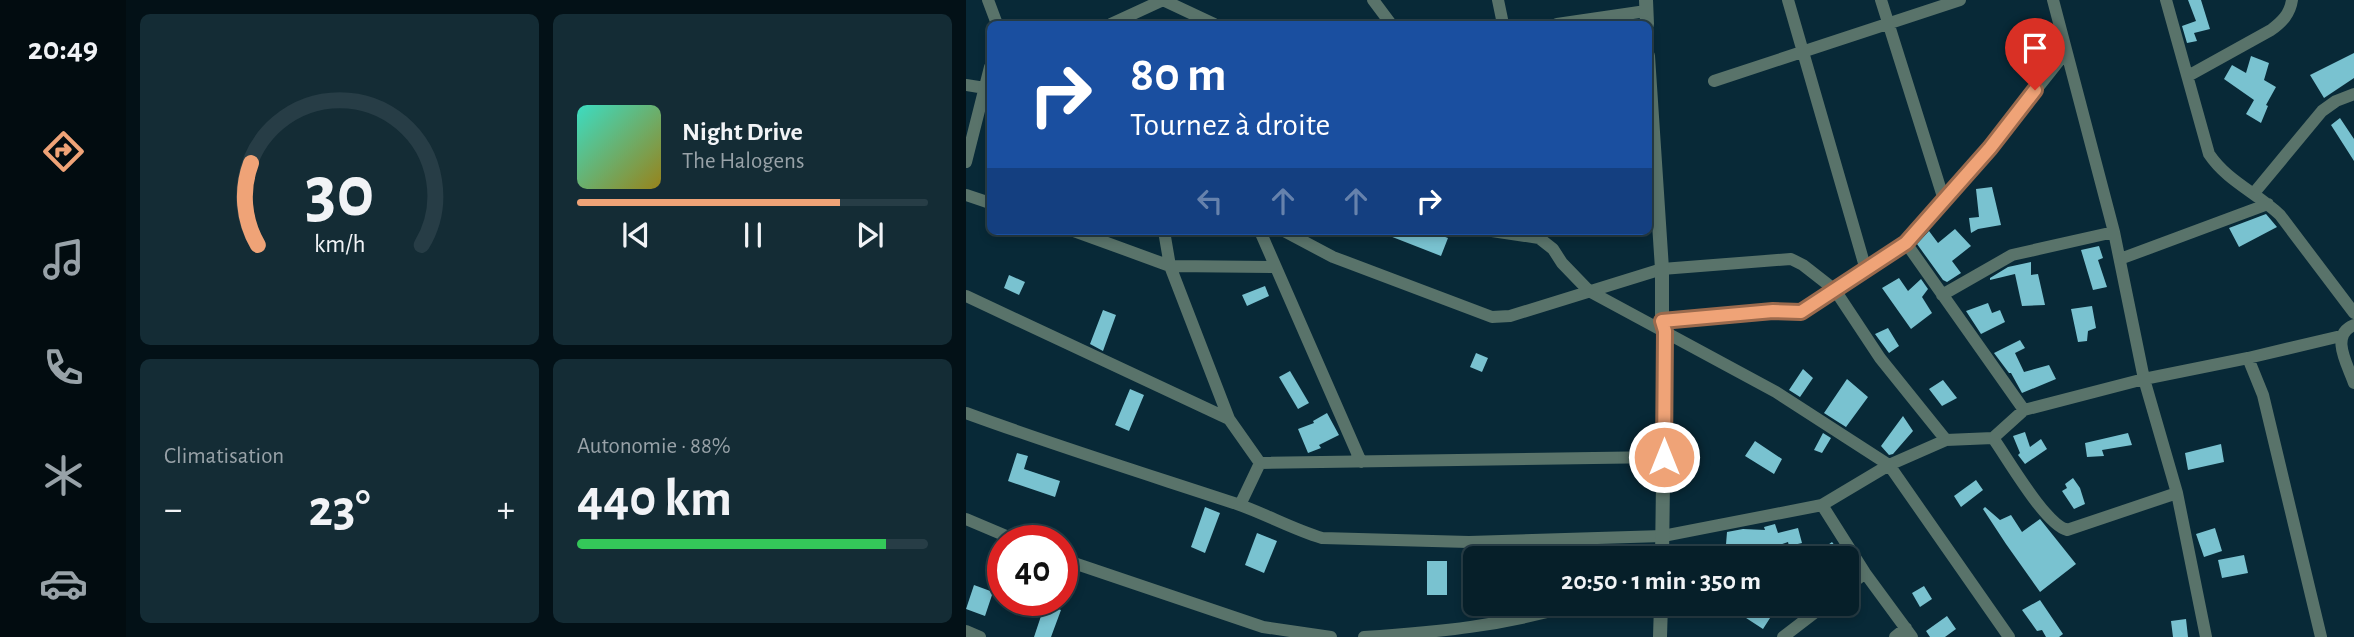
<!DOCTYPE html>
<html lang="fr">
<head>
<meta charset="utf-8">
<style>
  body { margin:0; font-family:"Alegreya Sans",sans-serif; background:#142c35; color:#f1f3f6; height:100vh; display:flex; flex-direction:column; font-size:26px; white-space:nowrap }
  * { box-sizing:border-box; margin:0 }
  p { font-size:23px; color:#98a2a8 }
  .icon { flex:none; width:38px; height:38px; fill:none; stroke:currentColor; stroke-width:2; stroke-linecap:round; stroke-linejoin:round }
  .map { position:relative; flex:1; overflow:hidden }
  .sheet { display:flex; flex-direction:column; gap:14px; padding:14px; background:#031117; width:840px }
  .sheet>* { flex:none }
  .hud { position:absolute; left:21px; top:21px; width:665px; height:214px; border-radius:10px; box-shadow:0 4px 10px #0003,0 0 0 2px #273d46; background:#1a4fa0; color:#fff; overflow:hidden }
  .speed { position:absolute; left:21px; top:525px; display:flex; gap:14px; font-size:35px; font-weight:700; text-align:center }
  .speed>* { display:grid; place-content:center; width:91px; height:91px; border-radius:50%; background:#061f29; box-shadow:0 4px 10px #0003,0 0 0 2px #273d46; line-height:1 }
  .speed .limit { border:10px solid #d22; background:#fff; color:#111 }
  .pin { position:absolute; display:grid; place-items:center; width:60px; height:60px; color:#fff; margin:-72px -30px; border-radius:50% 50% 50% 0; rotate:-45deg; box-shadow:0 0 7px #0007 }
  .pin .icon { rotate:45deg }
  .me { position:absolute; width:77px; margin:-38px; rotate:0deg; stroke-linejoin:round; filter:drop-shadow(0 0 5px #0008) }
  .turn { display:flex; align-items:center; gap:24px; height:147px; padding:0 28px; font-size:32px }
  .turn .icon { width:91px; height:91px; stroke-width:2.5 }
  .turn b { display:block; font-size:49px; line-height:60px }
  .lanes { display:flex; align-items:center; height:66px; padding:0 28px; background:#0003; justify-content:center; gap:35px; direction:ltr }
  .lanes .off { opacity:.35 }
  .big { font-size:52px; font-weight:700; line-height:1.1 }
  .sheet .tile { flex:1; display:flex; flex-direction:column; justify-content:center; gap:10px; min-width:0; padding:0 24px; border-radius:10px; background:#142c35 }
  .sheet .dial { align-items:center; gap:0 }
  .dial svg { height:182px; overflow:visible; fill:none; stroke:#273d46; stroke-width:7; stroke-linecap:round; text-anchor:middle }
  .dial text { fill:#f1f3f6; stroke:none }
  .song { display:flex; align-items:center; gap:21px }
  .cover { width:84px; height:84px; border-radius:10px; background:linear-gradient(135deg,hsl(170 70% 55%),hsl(50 70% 35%)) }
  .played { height:7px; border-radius:4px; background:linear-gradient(90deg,#efa377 75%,#273d46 75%) }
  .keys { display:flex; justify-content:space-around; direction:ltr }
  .heat { display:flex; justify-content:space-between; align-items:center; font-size:38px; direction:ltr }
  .charge { height:10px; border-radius:5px; background:linear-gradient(90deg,#34c759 88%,#273d46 0) }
  .sheet .tiles { flex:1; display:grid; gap:14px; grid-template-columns:repeat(2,1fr) }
  .trip { position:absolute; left:497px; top:546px; width:396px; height:70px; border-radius:10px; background:#061f29; box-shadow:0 4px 10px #0003,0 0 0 2px #273d46; font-weight:700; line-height:70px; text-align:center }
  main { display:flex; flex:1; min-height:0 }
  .tabs { display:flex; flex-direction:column; width:126px; justify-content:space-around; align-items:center; background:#020c10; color:#98a2a8 }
  .tabs .icon { width:49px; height:49px }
  .tabs .current { color:#efa377 }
  .tabs b { font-size:32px; color:#f1f3f6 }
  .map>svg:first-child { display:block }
  .building { fill:#79c2d0 }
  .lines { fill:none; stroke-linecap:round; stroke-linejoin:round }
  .minor { stroke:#59736a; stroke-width:12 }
  .tertiary { stroke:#59736a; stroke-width:14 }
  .route-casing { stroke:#9b6a4d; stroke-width:18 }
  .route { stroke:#efa377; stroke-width:12 }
</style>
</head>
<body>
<main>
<nav class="tabs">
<b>20:49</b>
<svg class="icon current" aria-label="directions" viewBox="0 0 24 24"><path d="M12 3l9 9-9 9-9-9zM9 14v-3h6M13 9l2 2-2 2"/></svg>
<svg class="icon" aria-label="music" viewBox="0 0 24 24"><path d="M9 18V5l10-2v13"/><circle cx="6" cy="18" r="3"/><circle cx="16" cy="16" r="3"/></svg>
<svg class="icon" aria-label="phone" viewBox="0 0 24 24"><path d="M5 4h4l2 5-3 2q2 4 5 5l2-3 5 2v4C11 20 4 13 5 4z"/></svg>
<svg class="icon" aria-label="climate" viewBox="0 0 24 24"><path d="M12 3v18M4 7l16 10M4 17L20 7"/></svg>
<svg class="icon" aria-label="car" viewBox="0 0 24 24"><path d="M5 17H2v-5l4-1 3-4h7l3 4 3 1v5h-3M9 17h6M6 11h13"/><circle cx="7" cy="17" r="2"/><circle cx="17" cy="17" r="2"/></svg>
</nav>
<section class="sheet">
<div class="tiles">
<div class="tile dial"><svg viewBox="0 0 100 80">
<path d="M14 69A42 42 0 1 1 86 69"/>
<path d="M14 69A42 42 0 0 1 11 33" stroke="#efa377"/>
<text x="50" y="56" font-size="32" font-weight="700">30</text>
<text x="50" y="72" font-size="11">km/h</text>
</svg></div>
<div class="tile">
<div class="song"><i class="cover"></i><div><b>Night Drive</b><p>The Halogens</p></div></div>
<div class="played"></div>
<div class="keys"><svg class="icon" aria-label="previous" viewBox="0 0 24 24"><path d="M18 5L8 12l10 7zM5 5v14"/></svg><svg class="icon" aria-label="pause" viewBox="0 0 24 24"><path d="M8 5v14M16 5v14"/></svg><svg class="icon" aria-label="next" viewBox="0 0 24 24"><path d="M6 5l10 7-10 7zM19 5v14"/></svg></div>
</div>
<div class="tile"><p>Climatisation</p>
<div class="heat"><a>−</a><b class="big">23°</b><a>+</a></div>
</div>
<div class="tile"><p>Autonomie · 88%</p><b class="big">440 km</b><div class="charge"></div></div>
</div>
</section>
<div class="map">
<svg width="1388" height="637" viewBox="0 0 1388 637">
  <rect width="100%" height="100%" fill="#082937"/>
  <path class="building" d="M1222,0H1235L1244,29L1228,33L1231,41L1221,43L1216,26L1230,21Z
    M1388,53V78L1358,98L1344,75Z
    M1285,56L1303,63L1298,80L1310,87L1300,105L1302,106L1295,123L1280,114L1288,100L1258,79L1266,65L1280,73Z
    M1374,118L1388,139V161L1365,125Z
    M1026,187L1035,225L1012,229L1005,233L1003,218L1013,217L1010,189Z
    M1300,214L1311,227L1273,247L1263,228Z
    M989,229L1005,246L986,261L995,273L981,282L977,280L951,244L963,231L972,243Z
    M411,231H463L482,238L475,256Z
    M1133,246L1137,258L1132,260L1141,287L1127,290L1115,250Z
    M1065,262V275L1072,274L1079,305L1056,306L1049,274L1024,280V278L1042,267Z
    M43,275L59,282L53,295L38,288Z
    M933,278L942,291L955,279L962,289L956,297L966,313L945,329L916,288Z
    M299,286L303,296L281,306L276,295Z
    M1022,303L1026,313L1034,310L1039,322L1015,334L1000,311Z
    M1126,306L1130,328L1122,331L1121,341L1112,342L1105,309Z
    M137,310L150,315L137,351L124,344Z
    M922,328L933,346L923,353L909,334Z
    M1054,340L1059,348L1049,353L1058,372L1083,365L1090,379L1056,393L1045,373H1043L1028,353Z
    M510,353L522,358L516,372L504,367Z
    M837,369L847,378L834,397L823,390Z
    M324,371L343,403L332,409L313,377Z
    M881,379L902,397L880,427L858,413Z
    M977,380L991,398L976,406L963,389Z
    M164,389L178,395L163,431L149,425Z
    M361,413L373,435L353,445L355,448L342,453L332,429L348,423L347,421Z
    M937,416L947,431L927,454L923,455L915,446Z
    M1059,432L1064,447L1075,439L1081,449L1059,464L1052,455L1054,453L1047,436Z
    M857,433L865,438L856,453L848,450Z
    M1162,433L1166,445L1136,450L1138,456L1121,457L1119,443Z
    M789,441L816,459L808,474L779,456Z
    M1255,444L1258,462L1222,470L1219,453Z
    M51,453L62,456L58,469L94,481L89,497L42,481Z
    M1107,478L1114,488L1119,504L1108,509L1096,491L1101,488L1099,484Z
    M1010,480L1017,490L995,507L988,496Z
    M239,507L254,513L239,553L225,547Z
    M1019,507L1034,520L1045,515L1056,532L1074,519L1110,564L1074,592L1040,544L1017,509Z
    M809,524L812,533L832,528L836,543L823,546L822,542L799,550V554L786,558L768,554L767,557H759L761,532L777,529L799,530L798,527Z
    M1249,528L1256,551L1238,557L1230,534Z
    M291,533L311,541L298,573L279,565Z
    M866,542L873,551L869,554L873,558H844Z
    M1278,555L1282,573L1256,578L1252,560Z
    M461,561H481V595H461Z
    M8,585L27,592L19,616L0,609Z
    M958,586L966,599L954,607L946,593Z
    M1074,600L1097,634L1093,637H1080L1076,630L1071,631L1056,610Z
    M79,604L95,610L85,637H68Z
    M784,604H813L797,629L777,616Z
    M981,616L990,629L979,637H964L960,631Z
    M1220,619L1222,637H1207L1205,621Z"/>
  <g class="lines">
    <path class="minor" d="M22,0L31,24
      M197,0L248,24
      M407,0L425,24
      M532,0L537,24
      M822,0L900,270
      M915,0L978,200
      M1087,0L1148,232L1178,379L1211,493L1240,637
      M1200,0L1243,154C1261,181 1291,193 1314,215L1388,313
      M145,24L197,0
      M591,24L680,11
      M1222,76L1305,30C1316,22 1324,14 1326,0
      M748,81L994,0
      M0,85L19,88
      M0,162L24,67
      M1288,193L1356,111L1370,101L1388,94
      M0,195L24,203
      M108,231L204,266L308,267
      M198,231L204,266L263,419L294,463
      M294,231L395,462
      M318,231L367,257L526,317L544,316L696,269L825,259L837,265L869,290L914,358L980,440
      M526,231L573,238L587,249L596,263L623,291L810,392L923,465L1043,637
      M940,243L1058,410
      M1154,259L1302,204
      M976,295L1046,255L1148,232
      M0,296L263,419
      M696,321L807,311L835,312L900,270L940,243L1024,148L1100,52
      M1388,325C1363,335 1382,365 1388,383
      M1282,358L1375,336
      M0,413C90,446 180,474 271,504C300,514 326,529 356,538L503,542L697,536L856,505L923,465L980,440L1027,438L1058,410L1178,379L1282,358L1297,395L1355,637
      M1027,438C1042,459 1079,524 1101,530L1211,493
      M294,463L698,457
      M274,505L294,463
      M856,505L899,573L946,637
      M0,519L52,541
      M96,559L297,627L365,637
      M880,588L899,573
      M0,631L14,637
      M398,637C472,632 538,626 610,604
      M817,637L860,604
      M929,637L940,628"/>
    <path class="tertiary" d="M680,0L681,24
      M682,56L696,269V321L699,331L696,558
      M694,637L695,604"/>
  </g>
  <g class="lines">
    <defs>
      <path id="route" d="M698,457L699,331L696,321L807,311L835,312L940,243L1024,148L1069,90"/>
    </defs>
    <use href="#route" class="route-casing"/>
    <use href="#route" class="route"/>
  </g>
</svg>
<div class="speed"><div class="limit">40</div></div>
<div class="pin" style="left:1069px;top:90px;background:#d93025"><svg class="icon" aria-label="arrive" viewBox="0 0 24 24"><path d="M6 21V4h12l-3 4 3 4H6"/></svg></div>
<svg class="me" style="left:698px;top:457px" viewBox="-20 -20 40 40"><circle r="17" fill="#efa377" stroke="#fff" stroke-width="3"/><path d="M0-11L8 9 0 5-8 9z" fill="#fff"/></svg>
<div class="trip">20:50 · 1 min · 350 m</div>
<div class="hud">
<div class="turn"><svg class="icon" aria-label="right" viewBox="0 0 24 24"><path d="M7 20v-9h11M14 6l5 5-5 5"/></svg><div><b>80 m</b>Tournez à droite</div></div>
<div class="lanes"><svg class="icon off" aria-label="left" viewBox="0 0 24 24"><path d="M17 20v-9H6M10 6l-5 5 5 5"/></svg><svg class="icon off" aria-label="ahead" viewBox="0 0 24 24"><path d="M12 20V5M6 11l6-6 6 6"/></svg><svg class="icon off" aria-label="ahead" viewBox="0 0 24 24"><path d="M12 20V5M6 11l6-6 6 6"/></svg><svg class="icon" aria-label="right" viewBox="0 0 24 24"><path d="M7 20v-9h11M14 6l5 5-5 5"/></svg></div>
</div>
</div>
</main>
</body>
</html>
